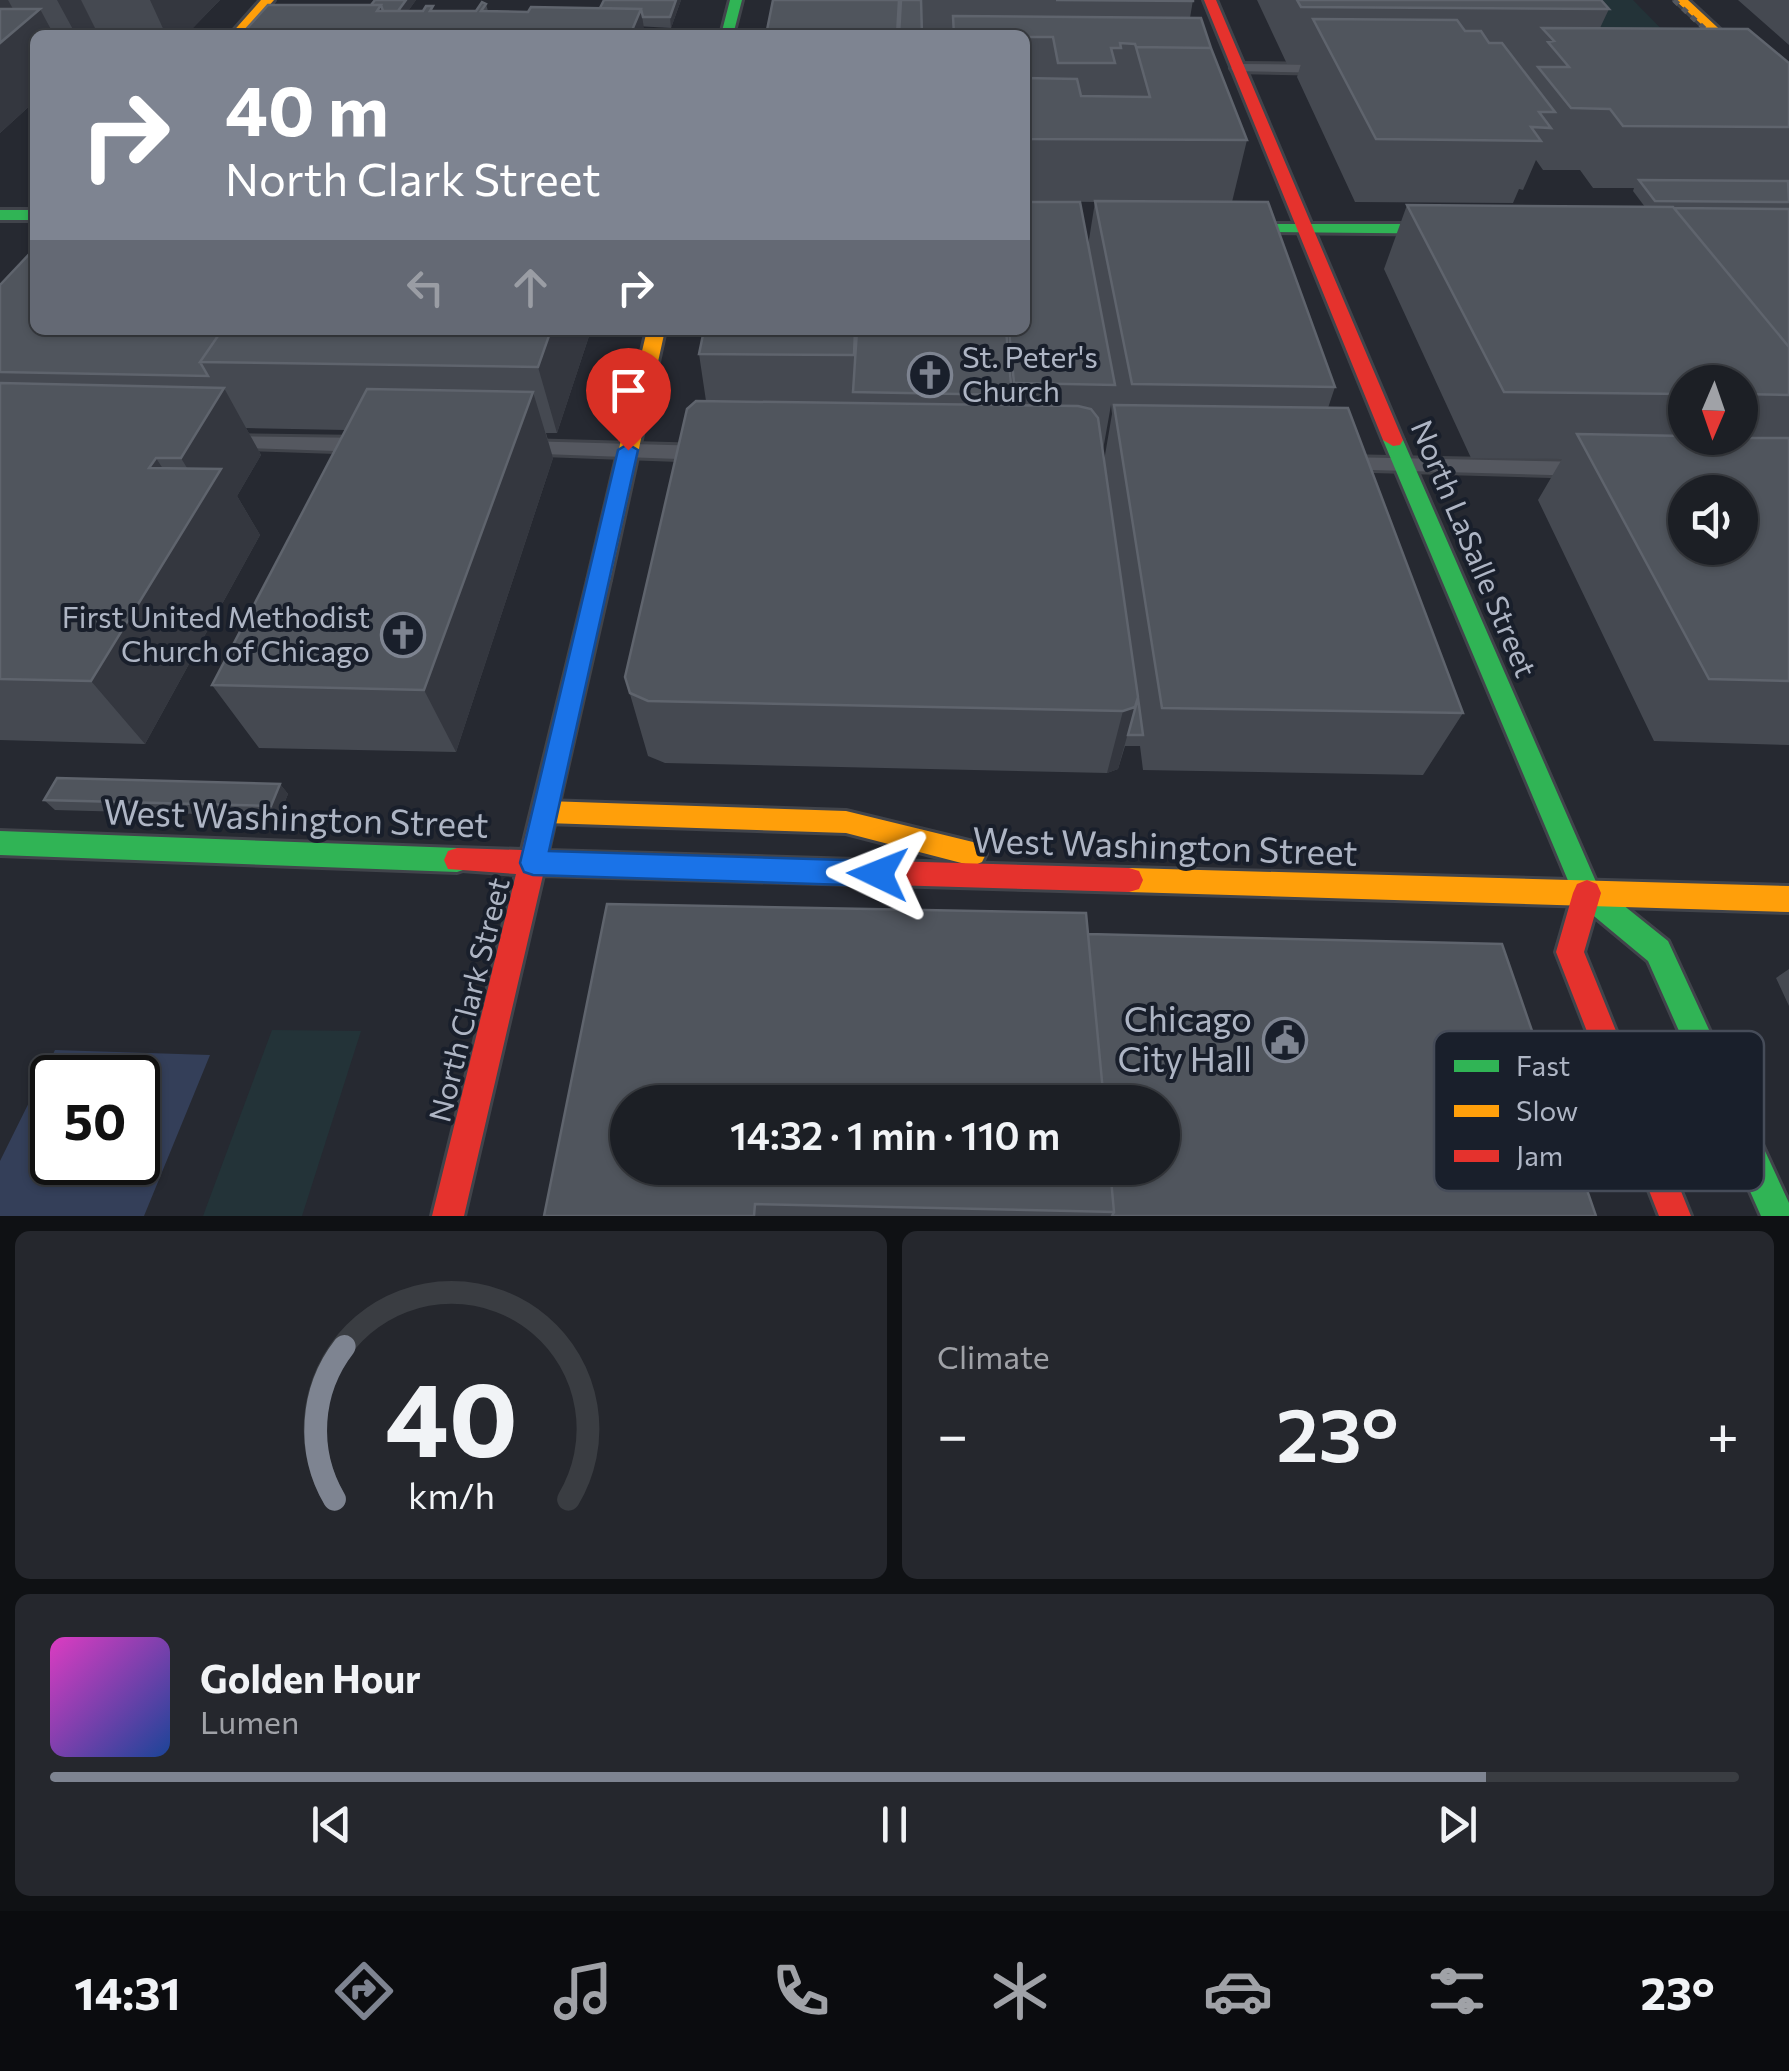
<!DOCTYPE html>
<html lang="en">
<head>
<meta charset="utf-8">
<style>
  body { margin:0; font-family:Commissioner,sans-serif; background:#25272d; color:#f1f3f6; height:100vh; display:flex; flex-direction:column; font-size:38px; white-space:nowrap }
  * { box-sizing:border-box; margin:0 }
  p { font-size:32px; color:#a0a2a7 }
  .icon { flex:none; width:55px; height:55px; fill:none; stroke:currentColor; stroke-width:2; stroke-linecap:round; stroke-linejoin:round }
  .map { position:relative; height:1216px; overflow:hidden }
  .sheet { display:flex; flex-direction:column; gap:15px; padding:15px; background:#0f1114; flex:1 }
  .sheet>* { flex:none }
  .top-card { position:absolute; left:30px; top:30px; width:1000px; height:305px; border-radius:15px; box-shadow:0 2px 8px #0004,0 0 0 2px #3a3d42; background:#7e8491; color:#fff; overflow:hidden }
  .needle { width:65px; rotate:182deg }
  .fabs { position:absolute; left:1668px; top:365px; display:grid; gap:20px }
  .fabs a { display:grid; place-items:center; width:90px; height:90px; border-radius:50%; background:#1c1f25; box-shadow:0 2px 8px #0004,0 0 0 2px #3a3d42; font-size:50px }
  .speed { position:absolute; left:30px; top:1055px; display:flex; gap:20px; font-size:50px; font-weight:700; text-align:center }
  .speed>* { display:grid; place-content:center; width:130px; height:130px; border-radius:50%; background:#1c1f25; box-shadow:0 2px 8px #0004,0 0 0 2px #3a3d42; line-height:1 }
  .speed .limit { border:5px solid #111; border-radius:15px; background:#fff; color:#111 }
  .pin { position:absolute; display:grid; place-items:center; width:85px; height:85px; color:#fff; margin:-102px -42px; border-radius:50% 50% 50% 0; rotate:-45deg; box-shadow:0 0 10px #0007 }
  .pin .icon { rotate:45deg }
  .me { position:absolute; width:110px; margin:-55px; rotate:272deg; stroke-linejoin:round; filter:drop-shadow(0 0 8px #0008) }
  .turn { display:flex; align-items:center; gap:35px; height:210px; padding:0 30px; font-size:45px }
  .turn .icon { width:130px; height:130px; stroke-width:2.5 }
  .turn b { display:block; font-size:70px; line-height:85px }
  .lanes { display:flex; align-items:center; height:95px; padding:0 30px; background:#0003; justify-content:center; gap:50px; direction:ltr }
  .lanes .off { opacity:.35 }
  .big { font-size:75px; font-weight:600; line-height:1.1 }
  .sheet .card { flex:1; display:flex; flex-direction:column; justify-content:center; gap:15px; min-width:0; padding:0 35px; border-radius:15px; background:#25272d }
  .sheet .dial { align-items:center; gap:0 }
  .dial svg { height:260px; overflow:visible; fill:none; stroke:#3a3d42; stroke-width:7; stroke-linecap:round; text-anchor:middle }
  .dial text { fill:#f1f3f6; stroke:none }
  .song { display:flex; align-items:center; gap:30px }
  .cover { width:120px; height:120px; border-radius:15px; background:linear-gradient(135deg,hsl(310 70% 55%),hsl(220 70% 35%)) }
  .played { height:10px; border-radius:5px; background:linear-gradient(90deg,#7e8491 85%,#3a3d42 85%) }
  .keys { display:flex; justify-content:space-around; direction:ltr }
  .heat { display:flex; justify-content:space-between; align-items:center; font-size:55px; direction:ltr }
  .sheet .tiles { flex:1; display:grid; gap:15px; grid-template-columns:1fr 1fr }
  .card:last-child { grid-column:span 2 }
  .trip { position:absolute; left:610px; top:1085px; width:570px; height:100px; border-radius:50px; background:#1c1f25; box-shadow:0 2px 8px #0004,0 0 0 2px #3a3d42; font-weight:600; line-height:100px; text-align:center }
  .menu { display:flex; height:160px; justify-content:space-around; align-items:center; background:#0b0c0f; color:#a0a2a7 }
  .menu .icon { width:70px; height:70px }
  .menu .selected { color:#7e8491 }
  .menu b { font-size:45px; color:#f1f3f6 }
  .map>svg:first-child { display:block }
  .green { fill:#233338 }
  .water { fill:#343f59; fill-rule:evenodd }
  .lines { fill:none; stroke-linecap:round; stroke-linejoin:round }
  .lane-casing { stroke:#41444b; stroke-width:6 }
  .fast-casing { stroke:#41444b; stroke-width:6 }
  .slow-casing { stroke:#41444b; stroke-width:6 }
  .jam-casing { stroke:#41444b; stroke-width:6 }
  .lane { fill:#555860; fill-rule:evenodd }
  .fast { fill:#30b455; fill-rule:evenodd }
  .slow { fill:#ff9f0a; fill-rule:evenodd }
  .jam { fill:#e5322d; fill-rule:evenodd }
  .rail { stroke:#54575d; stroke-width:5; stroke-dasharray:6 6; stroke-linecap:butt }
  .wall { fill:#454951; fill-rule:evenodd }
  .shaded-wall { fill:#34373f }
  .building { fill:#50555d; stroke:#5f646d; stroke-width:2.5; fill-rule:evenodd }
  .route { fill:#1a73e8; stroke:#114b97; stroke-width:2.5 }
  .labels { text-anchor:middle; stroke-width:8; stroke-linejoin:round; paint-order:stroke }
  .poi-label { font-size:30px; fill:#aeb5c4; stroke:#191f2b; text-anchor:start }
  .street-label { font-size:30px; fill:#aeb5c4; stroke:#191f2b }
  .near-street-label { font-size:35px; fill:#aeb5c4; stroke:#191f2b }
  .near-poi-label { font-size:35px; fill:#aeb5c4; stroke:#191f2b; text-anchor:end }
  .key { fill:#191f2b; stroke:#464c59; stroke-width:2.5 }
  .key-label { font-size:28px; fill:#aeb5c4 }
</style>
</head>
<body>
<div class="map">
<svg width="1789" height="1216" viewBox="0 0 1789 1216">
  <rect width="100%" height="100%" fill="#262931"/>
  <path class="green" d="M1574,0H1633L1682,50L1611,42Z
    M272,1030L361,1031L302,1216H203Z"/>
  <path class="water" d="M55,1050L210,1055L144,1216H0V1161ZM52,1078H138V1162H52Z"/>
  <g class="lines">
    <defs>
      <path id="lane" d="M1238,64L1329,65L1336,69L1329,73L1233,71L1231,68Z
        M223,436L366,438L376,445L366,452L216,447L213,442Z
        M523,441L706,446L716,453L706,460L516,453L513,448Z
        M1343,457L1586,462L1596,469L1586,476L1336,469L1333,464L1336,459Z"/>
      <path id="fast" d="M730,0H742L733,35H721Z
        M0,210H35V220H0Z
        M1272,224H1471L1479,229L1471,234L1266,232L1264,229Z
        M1393,434L1403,440L1597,884L1668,941L1789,1203V1216H1761L1648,961L1577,902L1383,440Z
        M0,831L457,848L466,851L470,860L466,869L457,872L0,855Z"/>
      <path id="slow" d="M261,0H274L243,35H230Z
        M1675,0H1688L1789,94V105Z
        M647,330H665L610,580L599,588L588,580Z
        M546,801L846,811L973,842L982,846L986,854L982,862L973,866L846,833L546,823L537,820L533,812L537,804Z
        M1129,868L1789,886V912L1129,892L1119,889L1115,880L1119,871Z"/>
      <path id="jam" d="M1204,0H1216L1403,440L1400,445L1393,446L1383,440Z
        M599,572L610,580L548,851L1129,868L1139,871L1143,880L1139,889L1129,892L543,875L464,1216H432L516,874L448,869L444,860L448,851L457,848L522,850L588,580Z
        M1587,880L1597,884L1601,893L1584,952L1691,1216H1659L1556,952L1573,893L1577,884Z"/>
    </defs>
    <use href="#lane" class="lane-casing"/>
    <use href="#fast" class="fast-casing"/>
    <use href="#slow" class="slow-casing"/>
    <use href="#jam" class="jam-casing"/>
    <use href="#lane" class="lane"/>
    <use href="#fast" class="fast"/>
    <use href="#slow" class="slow"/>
    <use href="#jam" class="jam"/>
    <path class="rail" d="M1674,0L1725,48"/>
  </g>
  <path class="wall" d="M0,0H220L186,35H99L97,32L94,35H35V101L0,133Z
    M375,0H416L408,11H476L486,4L488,11L528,12L600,8L604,0H681L671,28L268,5H371Z
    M773,0H1193L1190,18L1247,140L1232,202L1335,387L1328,408L1463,713L1423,775L1143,770L1140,746H1125L1118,769L1107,773L665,763L648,756L625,677L706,401L699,354L704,330H1025L1088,246L1095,202L1025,201V35H766ZM1111,405L1112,414L1104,461L1103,450Z
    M1257,0H1601L1609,9L1600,28L1789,63V745L1654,741L1538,500L1562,459L1471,458L1384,269L1407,205L1645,207L1633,191L1634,188H1593L1580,170H1543L1536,160L1523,190L1519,189L1513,203L1355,202L1297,77L1301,64H1287ZM1685,382H1740V438H1685Z
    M1738,0H1789V45Z
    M0,285L35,330H591L557,433H546L553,458L456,752L259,748L212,685L345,430L246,428L261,455L237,496L260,535L145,744L0,740Z
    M280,784L288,794L279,816L55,810L44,800Z
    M1088,934L1596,1216H544Z
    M1789,969V1006L1776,978Z"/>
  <path class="shaded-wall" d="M0,0H8L22,25L40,9L54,35H35V101L0,133Z
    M57,0H81L97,32L94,35H76Z
    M150,0H220L186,35H166Z
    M406,0H416L391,35L377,11L381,5Z
    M676,0H681L671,28L670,17Z
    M641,9L645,35H630Z
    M551,330H591L557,433L538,367Z
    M224,388L261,455L237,496L260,535L145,744L91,681L149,468L156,458L193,515L204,496L181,458Z
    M533,392L553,458L456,752L424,690Z
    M1138,697L1118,769L1107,773L1123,711Z
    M280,784L288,794L279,816L271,806Z"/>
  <path class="building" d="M375,0H406L398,11H383L381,5H371Z
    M604,0H676L670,17H643L641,9L600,8Z
    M773,0H899L897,35H766Z
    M901,0H921L922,35H899Z
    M1056,0H1193V1Z
    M1297,0H1601L1609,9L1301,7Z
    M482,2L486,4L481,11L528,12L531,7L641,9L630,35H241L268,5H381L377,11H423L426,6H433L430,11H476Z
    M0,9H40L0,43Z
    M953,16L1201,18L1211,48L1136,47L1135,44L1120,43L1121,48H1111L1115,63H1058L1053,37H1025V35H954Z
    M1313,19L1457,20L1465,31H1481L1489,43H1502L1555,112H1539L1551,128L1531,127L1541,141L1376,139Z
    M1542,28L1748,29L1789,63V127L1623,126L1610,109L1571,108L1538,67H1569L1548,42L1554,41Z
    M1136,47L1211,48L1247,140L1027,139L1025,122V78L1077,79L1081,96L1150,97Z
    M1639,180L1788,181L1789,202L1655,201Z
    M1095,201L1268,202L1335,387L1132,384Z
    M1025,202H1080L1115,385L1014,383L1009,330H1025Z
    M1407,205L1673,207L1789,347V395L1740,394V382H1685V394L1504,392Z
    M1674,208L1789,209V347Z
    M35,248V330H222L200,362L208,376L0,372V285Z
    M222,330H551L538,367L200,362Z
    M704,330H855L854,355L699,354Z
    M857,330H1006L1012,395L853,392Z
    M0,383L224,388L181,458H156L149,468L221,469L91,681L0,679Z
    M367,389L533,392L424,690L212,685Z
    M696,401L1078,406L1091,409L1098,418L1138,697L1135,707L1123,711L648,701L630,693L625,677L687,409Z
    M1114,405L1348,408L1463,713L1162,708Z
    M1577,434L1685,436V438H1789V681L1709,679ZM1685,492H1740V548H1685Z
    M1138,698L1143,735H1128Z
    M57,778L280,784L271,806L44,800Z
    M607,904L1086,913L1104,1102H628V1168H1110L1114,1212L755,1204L754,1216H544Z
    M1088,934L1502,944L1596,1216H1112L1114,1212L1110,1168H1162V1102H1104Z"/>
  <path class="route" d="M628,444L638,450L549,851L878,861L888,865L892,874L888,882L878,886L533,875L524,872L520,863L618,450Z"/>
  <defs>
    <symbol id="church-ring" viewBox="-11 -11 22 22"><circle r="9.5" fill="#191f2b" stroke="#7e8491" stroke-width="1.5"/><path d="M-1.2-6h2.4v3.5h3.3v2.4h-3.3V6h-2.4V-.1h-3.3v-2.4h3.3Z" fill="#7e8491"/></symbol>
    <symbol id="civic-ring" viewBox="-11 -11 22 22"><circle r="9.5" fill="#191f2b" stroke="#7e8491" stroke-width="1.5"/><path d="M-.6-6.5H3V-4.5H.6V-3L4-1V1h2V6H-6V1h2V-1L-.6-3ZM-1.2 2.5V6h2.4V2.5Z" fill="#7e8491"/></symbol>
  </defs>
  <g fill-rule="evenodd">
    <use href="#church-ring" x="905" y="350" width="50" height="50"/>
    <use href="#church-ring" x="378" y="610" width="50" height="50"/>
    <use href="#civic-ring" x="1260" y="1015" width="50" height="50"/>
  </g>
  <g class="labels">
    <g class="poi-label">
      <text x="962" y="368">St. Peter's<tspan x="962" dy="34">Church</tspan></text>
      <text x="370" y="628" text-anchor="end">First United Methodist<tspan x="370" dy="34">Church of Chicago</tspan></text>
    </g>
    <g class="street-label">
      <text transform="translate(1473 549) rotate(67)" y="10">North LaSalle Street</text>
      <text transform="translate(470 1000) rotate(-76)" y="10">North Clark Street</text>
    </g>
    <g class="near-street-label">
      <text transform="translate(296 819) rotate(2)" y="12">West Washington Street</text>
      <text transform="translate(1165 847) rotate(2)" y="12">West Washington Street</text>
    </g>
    <g class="near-poi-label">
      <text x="1252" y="1032">Chicago<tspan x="1252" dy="40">City Hall</tspan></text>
    </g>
  </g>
  <rect x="1434" y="1031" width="330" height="160" rx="15" class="key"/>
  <rect x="1454" y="1060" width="45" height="12" fill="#30b455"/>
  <rect x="1454" y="1105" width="45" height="12" fill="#ff9f0a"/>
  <rect x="1454" y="1150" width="45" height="12" fill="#e5322d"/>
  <g class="key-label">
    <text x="1516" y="1076">Fast</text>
    <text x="1516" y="1121">Slow</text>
    <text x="1516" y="1166">Jam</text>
  </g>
</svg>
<div class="fabs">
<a><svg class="needle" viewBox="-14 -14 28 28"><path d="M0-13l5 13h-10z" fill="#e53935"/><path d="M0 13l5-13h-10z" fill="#a0a2a7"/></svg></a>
<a><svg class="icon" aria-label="sound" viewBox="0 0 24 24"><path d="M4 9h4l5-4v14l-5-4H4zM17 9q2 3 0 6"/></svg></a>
</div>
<div class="speed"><div class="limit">50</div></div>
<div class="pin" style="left:628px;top:450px;background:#d93025"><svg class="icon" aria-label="arrive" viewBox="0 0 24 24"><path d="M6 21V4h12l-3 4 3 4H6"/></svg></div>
<svg class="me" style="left:878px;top:874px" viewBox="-20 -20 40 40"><path d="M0-17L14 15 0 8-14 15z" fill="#1a73e8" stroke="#fff" stroke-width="4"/></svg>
<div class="trip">14:32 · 1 min · 110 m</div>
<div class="top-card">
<div class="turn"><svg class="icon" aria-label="right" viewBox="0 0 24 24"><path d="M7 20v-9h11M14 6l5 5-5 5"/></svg><div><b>40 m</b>North Clark Street</div></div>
<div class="lanes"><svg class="icon off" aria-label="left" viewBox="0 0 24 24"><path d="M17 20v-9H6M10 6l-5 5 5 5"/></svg><svg class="icon off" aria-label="ahead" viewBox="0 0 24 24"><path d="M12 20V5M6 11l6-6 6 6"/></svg><svg class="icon" aria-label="right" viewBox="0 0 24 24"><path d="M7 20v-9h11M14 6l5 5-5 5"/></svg></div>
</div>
</div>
<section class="sheet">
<div class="tiles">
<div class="card dial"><svg viewBox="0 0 100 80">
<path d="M14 69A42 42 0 1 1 86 69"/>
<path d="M14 69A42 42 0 0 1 17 22" stroke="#7e8491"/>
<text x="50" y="56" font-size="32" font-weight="700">40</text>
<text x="50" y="72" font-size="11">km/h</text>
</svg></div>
<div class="card"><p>Climate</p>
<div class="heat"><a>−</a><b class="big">23°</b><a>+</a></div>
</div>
<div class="card">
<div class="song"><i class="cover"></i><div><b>Golden Hour</b><p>Lumen</p></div></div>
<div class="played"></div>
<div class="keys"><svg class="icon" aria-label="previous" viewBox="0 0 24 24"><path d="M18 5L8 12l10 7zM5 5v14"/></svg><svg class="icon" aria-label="pause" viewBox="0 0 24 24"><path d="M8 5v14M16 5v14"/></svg><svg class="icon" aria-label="next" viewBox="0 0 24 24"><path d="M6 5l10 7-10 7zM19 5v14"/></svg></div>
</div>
</div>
</section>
<nav class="menu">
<b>14:31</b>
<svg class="icon selected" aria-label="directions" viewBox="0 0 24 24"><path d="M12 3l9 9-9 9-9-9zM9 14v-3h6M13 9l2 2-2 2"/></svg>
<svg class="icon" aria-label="music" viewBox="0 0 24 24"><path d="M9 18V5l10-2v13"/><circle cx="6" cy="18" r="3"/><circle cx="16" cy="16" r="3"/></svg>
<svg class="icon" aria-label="phone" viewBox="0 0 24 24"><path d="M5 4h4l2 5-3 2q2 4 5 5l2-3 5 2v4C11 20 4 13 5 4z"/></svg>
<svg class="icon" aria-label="climate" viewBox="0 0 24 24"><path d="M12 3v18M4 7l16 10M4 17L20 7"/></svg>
<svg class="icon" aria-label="car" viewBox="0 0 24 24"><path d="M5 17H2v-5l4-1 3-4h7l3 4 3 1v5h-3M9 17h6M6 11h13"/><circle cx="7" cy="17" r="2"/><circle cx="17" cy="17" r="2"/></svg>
<svg class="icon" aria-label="filters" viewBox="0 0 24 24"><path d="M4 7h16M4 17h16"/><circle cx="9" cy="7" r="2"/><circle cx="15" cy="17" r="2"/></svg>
<b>23°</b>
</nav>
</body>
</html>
